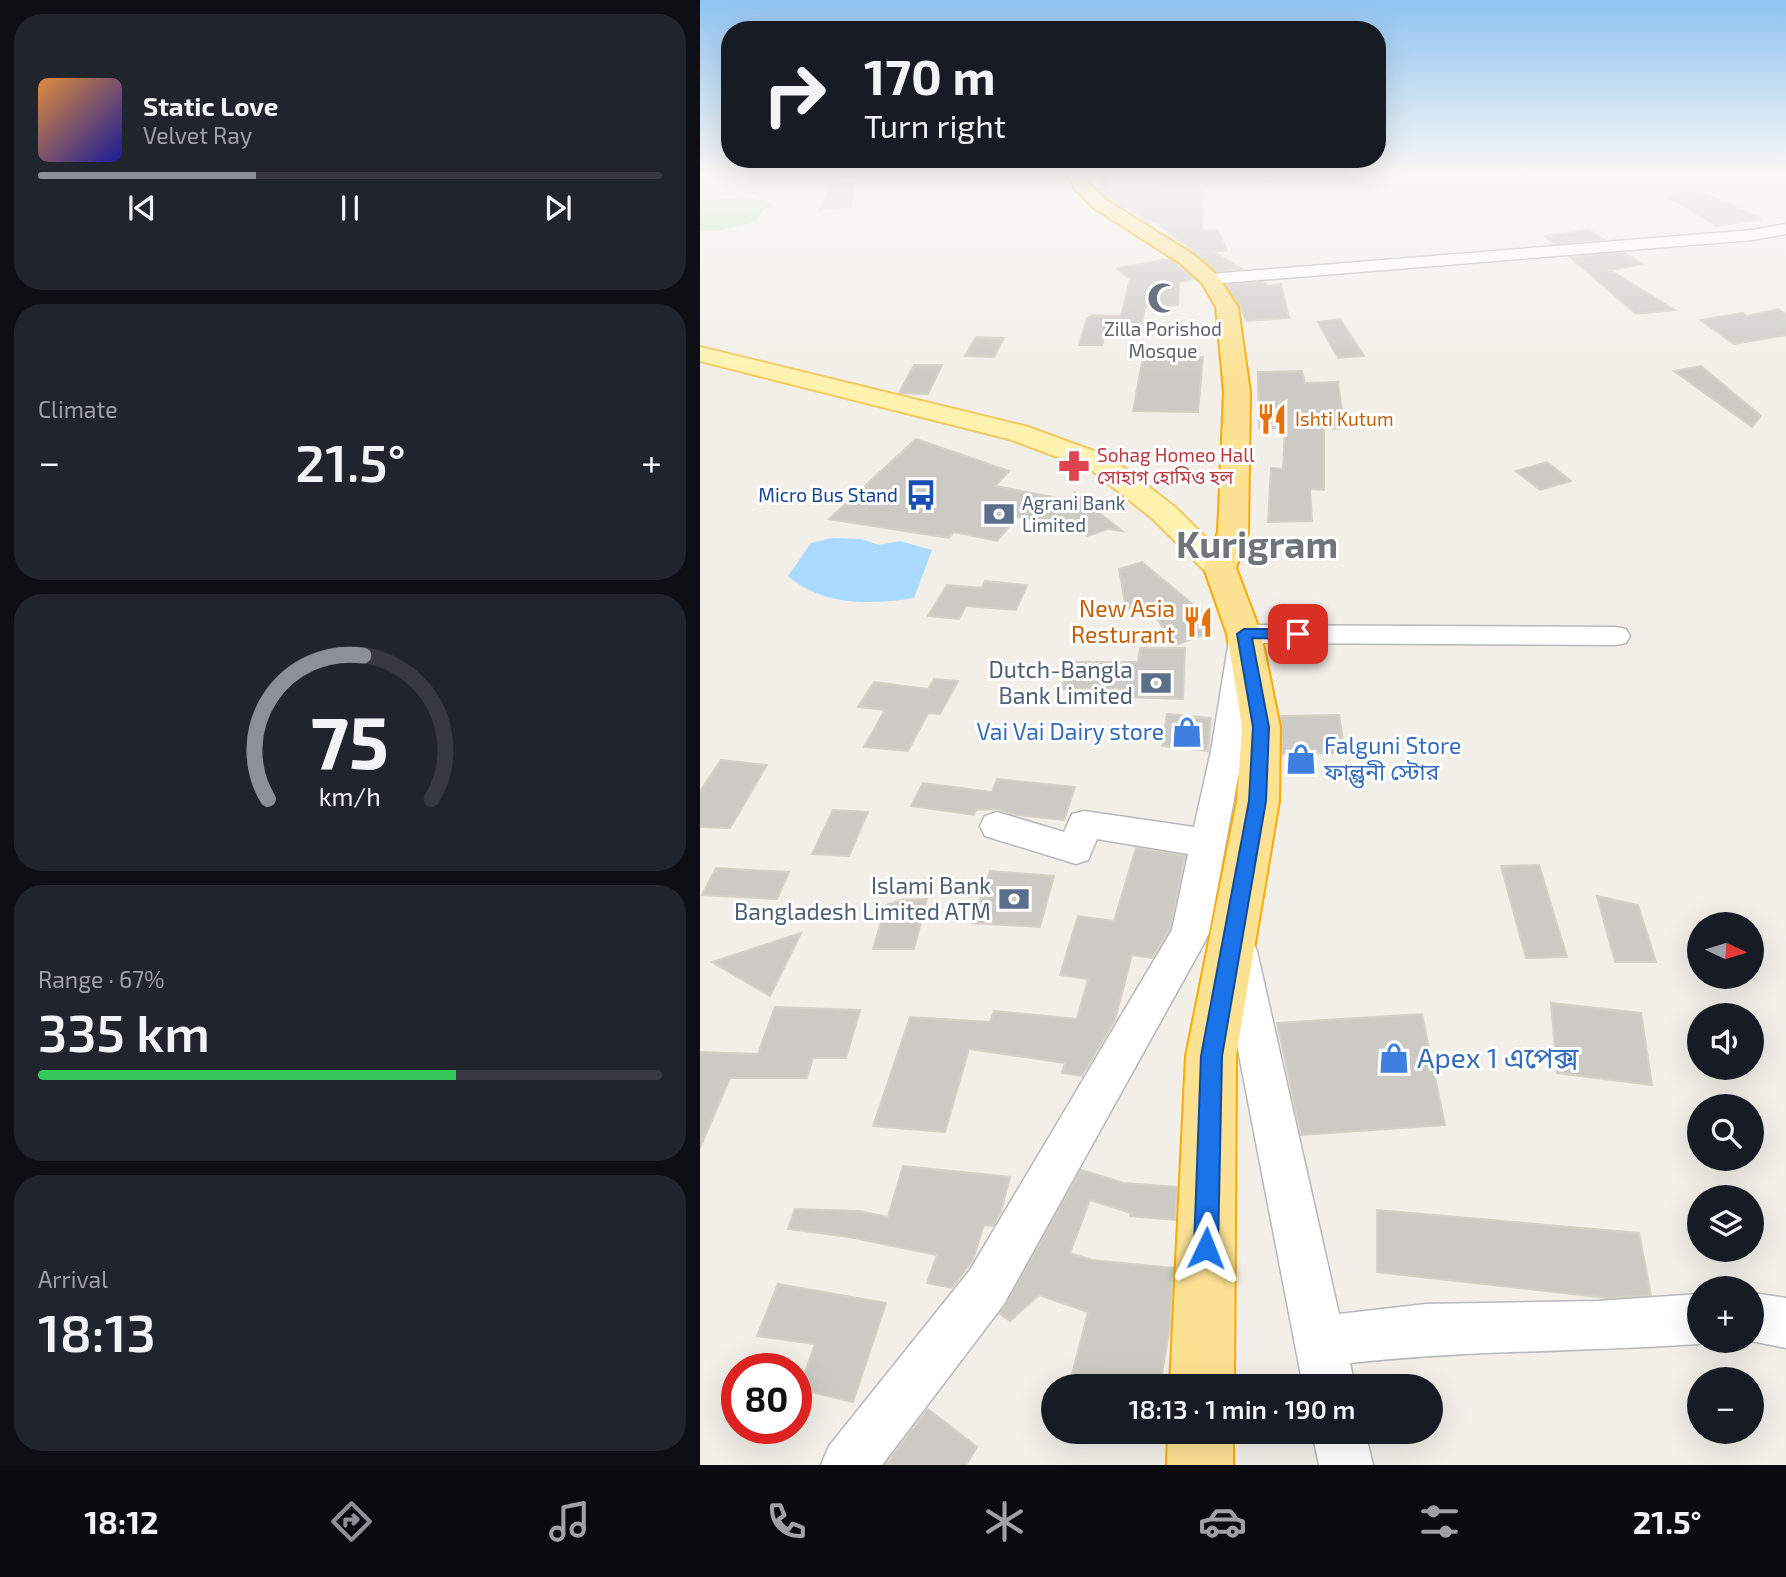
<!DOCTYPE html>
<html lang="en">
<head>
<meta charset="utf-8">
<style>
  body { margin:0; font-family:"Exo 2","Noto Sans Bengali",sans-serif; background:#20242c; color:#f1f3f6; height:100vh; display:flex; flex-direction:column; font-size:26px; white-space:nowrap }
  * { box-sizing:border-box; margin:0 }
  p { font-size:23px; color:#9ea1a6 }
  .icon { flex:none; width:38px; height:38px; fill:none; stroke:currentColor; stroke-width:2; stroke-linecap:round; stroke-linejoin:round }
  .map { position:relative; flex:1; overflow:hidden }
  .details { display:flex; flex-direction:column; gap:14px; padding:14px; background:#0d0f14; width:700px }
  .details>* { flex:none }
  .guide { position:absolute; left:21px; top:21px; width:665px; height:147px; border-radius:28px; box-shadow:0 7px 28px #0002; background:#171b24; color:#f1f3f6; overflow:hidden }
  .needle { width:46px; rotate:94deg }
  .fabs { position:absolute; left:987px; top:912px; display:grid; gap:14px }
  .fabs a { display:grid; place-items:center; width:77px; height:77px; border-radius:50%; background:#171b24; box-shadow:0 7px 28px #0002; font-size:35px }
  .speed { position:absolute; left:21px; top:1353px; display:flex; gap:14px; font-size:35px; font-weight:700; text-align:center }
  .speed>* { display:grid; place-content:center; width:91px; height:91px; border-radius:50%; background:#171b24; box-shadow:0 7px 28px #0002; line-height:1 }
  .speed .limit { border:10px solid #d22; background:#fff; color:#111 }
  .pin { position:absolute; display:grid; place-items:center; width:60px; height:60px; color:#fff; margin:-30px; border-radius:14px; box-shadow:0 4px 10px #0006 }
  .me { position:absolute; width:77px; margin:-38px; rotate:2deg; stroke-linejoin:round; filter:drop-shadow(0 0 5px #0008) }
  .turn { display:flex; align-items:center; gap:24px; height:147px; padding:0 28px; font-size:32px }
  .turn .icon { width:91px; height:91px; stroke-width:2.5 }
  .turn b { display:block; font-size:49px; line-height:60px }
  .big { font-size:52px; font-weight:600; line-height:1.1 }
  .details .tile { flex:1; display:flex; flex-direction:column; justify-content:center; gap:10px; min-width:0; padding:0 24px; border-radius:28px; background:#20242c }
  .details .dial { align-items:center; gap:0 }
  .dial svg { height:182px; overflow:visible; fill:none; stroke:#363941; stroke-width:7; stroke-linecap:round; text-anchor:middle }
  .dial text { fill:#f1f3f6; stroke:none }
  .song { display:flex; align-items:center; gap:21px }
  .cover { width:84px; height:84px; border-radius:10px; background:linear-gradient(135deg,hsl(30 70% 55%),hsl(240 70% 35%)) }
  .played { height:7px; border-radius:4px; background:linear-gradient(90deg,#8c9099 35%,#363941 35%) }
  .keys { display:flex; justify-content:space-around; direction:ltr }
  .heat { display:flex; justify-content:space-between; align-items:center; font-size:38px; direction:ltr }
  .charge { height:10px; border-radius:5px; background:linear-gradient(90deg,#34c759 67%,#363941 0) }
  .trip { position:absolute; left:341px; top:1374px; width:402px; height:70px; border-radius:35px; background:#171b24; box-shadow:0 7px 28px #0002; font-weight:600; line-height:70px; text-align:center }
  .tabs { display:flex; height:112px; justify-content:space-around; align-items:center; background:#090b0e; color:#9ea1a6 }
  .tabs .icon { width:49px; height:49px }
  .tabs .on { color:#8c9099 }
  .tabs b { font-size:32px; color:#f1f3f6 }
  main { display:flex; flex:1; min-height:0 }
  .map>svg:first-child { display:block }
  .green { fill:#c5e8c5 }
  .water { fill:#aadaff }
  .building { fill:#cccac5; stroke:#d6d1c6; stroke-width:2 }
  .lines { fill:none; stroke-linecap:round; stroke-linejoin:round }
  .minor-casing { stroke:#b5b8bc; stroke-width:3 }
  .major-casing { stroke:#f2c960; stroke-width:4 }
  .highway-casing { stroke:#f9ab00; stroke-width:4 }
  .minor { fill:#fff; fill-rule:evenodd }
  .major { fill:#fff2af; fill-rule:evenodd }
  .highway { fill:#fde293; fill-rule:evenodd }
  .route { fill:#1a73e8; stroke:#114b97; stroke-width:2 }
  .labels { text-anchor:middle; stroke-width:6; stroke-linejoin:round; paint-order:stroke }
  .far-worship-label { font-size:19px; fill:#5b616d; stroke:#fff }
  .far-food-label { font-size:19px; fill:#c56008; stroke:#fff; text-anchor:start }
  .far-health-label { font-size:19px; fill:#be3a42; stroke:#fff; text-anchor:start }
  .far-transit-label { font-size:19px; fill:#164399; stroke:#fff; text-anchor:end }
  .far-service-label { font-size:19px; fill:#4e5e75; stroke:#fff; text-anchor:start }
  .food-label { font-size:23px; fill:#c56008; stroke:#fff; text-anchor:end }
  .service-label { font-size:23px; fill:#4e5e75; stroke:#fff; text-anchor:end }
  .shop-label { font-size:23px; fill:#366cbe; stroke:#fff; text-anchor:end }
  .near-shop-label { font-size:28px; fill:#366cbe; stroke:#fff; text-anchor:start }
  .town-label { font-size:37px; font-weight:bold; fill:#70757a; stroke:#fff }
</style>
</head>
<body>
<main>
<section class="details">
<div class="tile">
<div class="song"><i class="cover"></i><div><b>Static Love</b><p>Velvet Ray</p></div></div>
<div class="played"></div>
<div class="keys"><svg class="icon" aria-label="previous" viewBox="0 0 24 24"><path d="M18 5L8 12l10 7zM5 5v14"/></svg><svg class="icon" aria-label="pause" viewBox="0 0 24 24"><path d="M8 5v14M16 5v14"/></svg><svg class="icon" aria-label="next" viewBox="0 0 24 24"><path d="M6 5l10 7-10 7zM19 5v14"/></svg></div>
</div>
<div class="tile"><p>Climate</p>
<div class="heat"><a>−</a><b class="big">21.5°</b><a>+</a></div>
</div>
<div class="tile dial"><svg viewBox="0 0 100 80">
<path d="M14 69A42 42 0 1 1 86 69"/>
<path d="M14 69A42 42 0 0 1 56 6" stroke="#8c9099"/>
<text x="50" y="56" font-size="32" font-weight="700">75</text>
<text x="50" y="72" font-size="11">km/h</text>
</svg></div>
<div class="tile"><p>Range · 67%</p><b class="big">335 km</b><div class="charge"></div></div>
<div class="tile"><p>Arrival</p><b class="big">18:13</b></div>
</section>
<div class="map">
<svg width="1086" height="1465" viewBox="0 0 1086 1465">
  <rect width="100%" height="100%" fill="#f1efe8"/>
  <path class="green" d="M51,198L74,205L63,210L55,222L16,231H0V200Z"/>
  <path class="water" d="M132,538L161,539L179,545L200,541L232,550L214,598C171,605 122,606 88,576L111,543Z"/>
  <path class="building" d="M400,174L412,189L459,187V190H501L502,231L518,230L527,250L514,252L542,269L516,271L497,254L508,253L497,254L455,222L448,223L428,207H422L408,198L399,189Z
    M153,183L151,207L120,209L133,185Z
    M1004,193L1061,219L1017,226L967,196Z
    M889,230L903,239L854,244L845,236Z
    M925,253L942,264L910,270L975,310L936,314L870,257Z
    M469,259L494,279L479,282L478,305L445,307L439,336H405L402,345H379L387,318L393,315L421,316L430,279L417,268Z
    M563,282L568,286L581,284L589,318L546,321L540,306L527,285Z
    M1078,309L1086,314V335L1034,344L1001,320L1042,313L1047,316Z
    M640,319L664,356L638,358L618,322Z
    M276,337L304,338L294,357L265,356Z
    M443,357H503L498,412L433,411Z
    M214,365H242L228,394L199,393Z
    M1001,366L1061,416L1052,427L974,371Z
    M602,371L605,383L638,382L642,412H639L640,429L624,428V490L610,489L612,521L568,522L571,468L583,469L585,428H559L558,372Z
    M216,439L309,471L295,486L374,501L377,499L375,493L422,531L408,529L387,536L384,526L317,517L297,541L254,532L249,538L129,519Z
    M847,462L871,481L840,490L816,471Z
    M442,562L506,615L513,632L475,645L448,606L426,609L419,569Z
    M285,581L327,585L316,610L266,606L259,619L228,616L247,585L282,588Z
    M440,648H485L483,699L421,697L426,689H362L368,662H438Z
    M234,679L258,681L240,714L228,713L208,751L164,747L185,710L158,707L174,682L228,689Z
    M467,714L511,718L508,751L462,746Z
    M639,715L645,753L582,754L580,716Z
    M21,760L67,765L30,828L0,827V791Z
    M297,779L375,787L364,820L315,815L298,809L276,810L274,815L211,806L223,783L292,792Z
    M133,810L168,812L149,856L112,854Z
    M436,848L485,856L470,929L452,958L432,955L415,1020L382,1076L362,1073L365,1063L269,1049L245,1132L173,1126L210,1017L290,1022L294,1011L377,1019L388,979L360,975L378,916L414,921Z
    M839,865L867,957L826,958L801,866Z
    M16,868L89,872L77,899L2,895Z
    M290,871L354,876L340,927L272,923Z
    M897,896L938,905L956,962H915Z
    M227,899L214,949H173L186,905L201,900Z
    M101,933L70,996L12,962L34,955Z
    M851,1003L941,1013L952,1085L857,1073Z
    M75,1007L160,1010L146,1058H113L107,1078H30L0,1148V1052L58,1054Z
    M722,1014L745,1125L601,1135L577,1023Z
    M203,1166L310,1177L301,1212L293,1226L284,1225L273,1260L252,1288L227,1283L237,1255L149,1237L88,1229L95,1209L159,1211L188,1217Z
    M381,1170L424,1183L477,1187L475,1220L430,1216L431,1213L390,1200L370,1253L392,1260L473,1268L470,1327L460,1386H369L388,1312L339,1295L310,1321L300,1314Z
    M677,1210L939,1233L951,1295L907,1298L677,1272Z
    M78,1284L186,1303L153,1402L99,1389L115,1344L57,1336Z
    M228,1409L277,1447L266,1465H185Z"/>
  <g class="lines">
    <defs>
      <path id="minor" d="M1086,224V234L1053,240L510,284L501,279L510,274L1053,230Z
        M544,625L916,627L926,629L930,636L926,643L916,645L557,643L543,751L509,933L503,945L304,1304L182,1465H121L129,1446L270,1270L472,930L488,854L397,839L388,860L376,864L285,836L280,826L285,816L297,812L364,832L372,814L384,811L494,827L511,751L530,634L534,627Z
        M538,934L552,939L557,951L639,1314L726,1304L898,1301L999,1294V1340H1007L999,1344C883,1352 766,1350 650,1363L655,1386H603L519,951L524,939Z
        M1052,1293L1086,1298V1348L1046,1340H1052Z
        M612,1432H665L673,1465H619Z"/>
      <path id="major" d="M0,347L328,427L410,457L475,507L536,568L531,575L520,578L509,575L453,519L390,469L309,439L0,361Z"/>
      <path id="highway" d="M368,173H384L389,183L406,200L494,255L517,275L538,307L550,392L548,532L536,568L561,634L580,727L579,801L536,1056L534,1386H470L486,1056L537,801L542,727L527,634L504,568L518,532L524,392L516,307L502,283L480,263L394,208L375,189Z
        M468,1432H533V1465H467Z"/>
    </defs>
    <use href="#minor" class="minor-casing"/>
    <use href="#major" class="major-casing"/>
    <use href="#highway" class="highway-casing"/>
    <use href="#minor" class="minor"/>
    <use href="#major" class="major"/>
    <use href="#highway" class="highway"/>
  </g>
  <linearGradient id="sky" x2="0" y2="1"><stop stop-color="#8fc3f1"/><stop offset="0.46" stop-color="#f9f8f5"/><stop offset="1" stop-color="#f9f8f5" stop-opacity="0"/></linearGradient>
  <rect width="1086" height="378" fill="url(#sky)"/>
  <path class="route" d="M544,629H598L605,634L598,639L552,638L569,727L566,801L522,1056L518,1248L514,1257L506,1260L497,1257L494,1248L501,1056L549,801L553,727L537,634Z"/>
  <defs>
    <symbol id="mosque-bare" viewBox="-9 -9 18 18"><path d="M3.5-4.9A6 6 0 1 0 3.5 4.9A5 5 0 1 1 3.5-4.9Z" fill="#6b7280" stroke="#fff" stroke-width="2.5" paint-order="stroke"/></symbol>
    <symbol id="restaurant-bare" viewBox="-9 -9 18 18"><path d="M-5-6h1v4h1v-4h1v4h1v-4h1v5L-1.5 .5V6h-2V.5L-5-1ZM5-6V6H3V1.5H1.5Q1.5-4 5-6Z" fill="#e8710a" stroke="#fff" stroke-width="2.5" paint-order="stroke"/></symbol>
    <symbol id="pharmacy-bare" viewBox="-9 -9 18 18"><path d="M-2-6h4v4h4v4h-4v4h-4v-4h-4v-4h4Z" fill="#e0444e" stroke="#fff" stroke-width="2.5" paint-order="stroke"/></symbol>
    <symbol id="bus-bare" viewBox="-9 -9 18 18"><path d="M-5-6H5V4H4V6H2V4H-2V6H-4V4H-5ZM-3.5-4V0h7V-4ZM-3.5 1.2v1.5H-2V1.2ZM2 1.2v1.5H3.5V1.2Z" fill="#1a4fb4" stroke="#fff" stroke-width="2.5" paint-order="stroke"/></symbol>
    <symbol id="bank-bare" viewBox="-9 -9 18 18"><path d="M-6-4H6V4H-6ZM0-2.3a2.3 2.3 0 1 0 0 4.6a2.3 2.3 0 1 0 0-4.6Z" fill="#5c6f8a" stroke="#fff" stroke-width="2.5" paint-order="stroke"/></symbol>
    <symbol id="shop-bare" viewBox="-9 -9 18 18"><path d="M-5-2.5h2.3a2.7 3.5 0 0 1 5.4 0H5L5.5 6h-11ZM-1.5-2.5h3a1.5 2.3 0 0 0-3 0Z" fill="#3f7fe0" stroke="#fff" stroke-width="2.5" paint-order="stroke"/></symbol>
  </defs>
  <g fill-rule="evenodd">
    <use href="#mosque-bare" x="441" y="276" width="44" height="44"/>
    <use href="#restaurant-bare" x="550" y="397" width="44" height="44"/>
    <use href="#pharmacy-bare" x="352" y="444" width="44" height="44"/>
    <use href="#bus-bare" x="199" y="473" width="44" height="44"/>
    <use href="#bank-bare" x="277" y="492" width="44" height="44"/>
    <use href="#restaurant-bare" x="476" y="600" width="44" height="44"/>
    <use href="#bank-bare" x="434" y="661" width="44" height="44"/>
    <use href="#shop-bare" x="465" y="710" width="44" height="44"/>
    <use href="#shop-bare" x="579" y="737" width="44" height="44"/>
    <use href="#bank-bare" x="292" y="877" width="44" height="44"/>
    <use href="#shop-bare" x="672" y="1036" width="44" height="44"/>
  </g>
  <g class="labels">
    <g class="far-worship-label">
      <text x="463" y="336">Zilla Porishod<tspan x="463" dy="22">Mosque</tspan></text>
    </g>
    <g class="far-food-label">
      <text x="595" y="426">Ishti Kutum</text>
    </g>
    <g class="far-health-label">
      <text x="397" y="462">Sohag Homeo Hall<tspan x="397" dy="22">সোহাগ হোমিও হল</tspan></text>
    </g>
    <g class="far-transit-label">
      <text x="198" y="502">Micro Bus Stand</text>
    </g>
    <g class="far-service-label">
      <text x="322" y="510">Agrani Bank<tspan x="322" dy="22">Limited</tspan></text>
    </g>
    <g class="food-label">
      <text x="475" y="617">New Asia<tspan x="475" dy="26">Resturant</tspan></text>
    </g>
    <g class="service-label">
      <text x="433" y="678">Dutch-Bangla<tspan x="433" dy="26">Bank Limited</tspan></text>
      <text x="291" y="894">Islami Bank<tspan x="291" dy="26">Bangladesh Limited ATM</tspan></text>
    </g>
    <g class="shop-label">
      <text x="464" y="740">Vai Vai Dairy store</text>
      <text x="624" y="754" text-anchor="start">Falguni Store<tspan x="624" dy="26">ফাল্গুনী স্টোর</tspan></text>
    </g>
    <g class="near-shop-label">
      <text x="717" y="1068">Apex 1 এপেক্স</text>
    </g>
    <g class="town-label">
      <text x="557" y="558">Kurigram</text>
    </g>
  </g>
</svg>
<div class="fabs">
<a><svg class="needle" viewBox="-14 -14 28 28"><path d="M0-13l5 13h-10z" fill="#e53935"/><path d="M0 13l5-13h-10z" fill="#9ea1a6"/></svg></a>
<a><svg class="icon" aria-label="sound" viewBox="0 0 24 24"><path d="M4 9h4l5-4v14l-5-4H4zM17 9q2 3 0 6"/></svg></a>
<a><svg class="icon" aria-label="search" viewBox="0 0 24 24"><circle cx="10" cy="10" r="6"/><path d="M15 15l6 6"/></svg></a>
<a><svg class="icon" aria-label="layers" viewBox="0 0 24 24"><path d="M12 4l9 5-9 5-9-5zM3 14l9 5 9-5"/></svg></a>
<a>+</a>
<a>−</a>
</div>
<div class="speed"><div class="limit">80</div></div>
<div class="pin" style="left:598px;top:634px;background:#d93025"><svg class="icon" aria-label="arrive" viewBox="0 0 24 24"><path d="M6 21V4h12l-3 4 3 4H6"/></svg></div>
<svg class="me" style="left:506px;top:1248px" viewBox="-20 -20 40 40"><path d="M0-17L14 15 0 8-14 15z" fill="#1a73e8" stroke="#fff" stroke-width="4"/></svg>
<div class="trip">18:13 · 1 min · 190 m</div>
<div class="guide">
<div class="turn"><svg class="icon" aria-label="right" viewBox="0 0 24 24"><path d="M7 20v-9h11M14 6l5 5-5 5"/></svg><div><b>170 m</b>Turn right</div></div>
</div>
</div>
</main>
<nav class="tabs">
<b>18:12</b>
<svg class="icon on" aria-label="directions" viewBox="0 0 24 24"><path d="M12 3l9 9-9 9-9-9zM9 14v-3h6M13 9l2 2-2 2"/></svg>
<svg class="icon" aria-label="music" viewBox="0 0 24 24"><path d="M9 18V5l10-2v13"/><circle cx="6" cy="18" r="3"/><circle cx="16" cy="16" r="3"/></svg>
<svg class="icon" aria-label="phone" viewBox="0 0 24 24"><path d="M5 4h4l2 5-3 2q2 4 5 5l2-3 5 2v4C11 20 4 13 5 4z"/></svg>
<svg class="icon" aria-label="climate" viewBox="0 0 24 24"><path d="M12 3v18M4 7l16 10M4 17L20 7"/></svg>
<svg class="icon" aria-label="car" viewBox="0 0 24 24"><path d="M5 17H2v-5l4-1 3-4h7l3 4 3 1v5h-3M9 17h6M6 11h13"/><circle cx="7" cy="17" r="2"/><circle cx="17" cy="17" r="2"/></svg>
<svg class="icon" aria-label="filters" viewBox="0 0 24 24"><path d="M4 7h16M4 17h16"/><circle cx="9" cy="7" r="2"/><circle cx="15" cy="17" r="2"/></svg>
<b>21.5°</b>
</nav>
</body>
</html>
